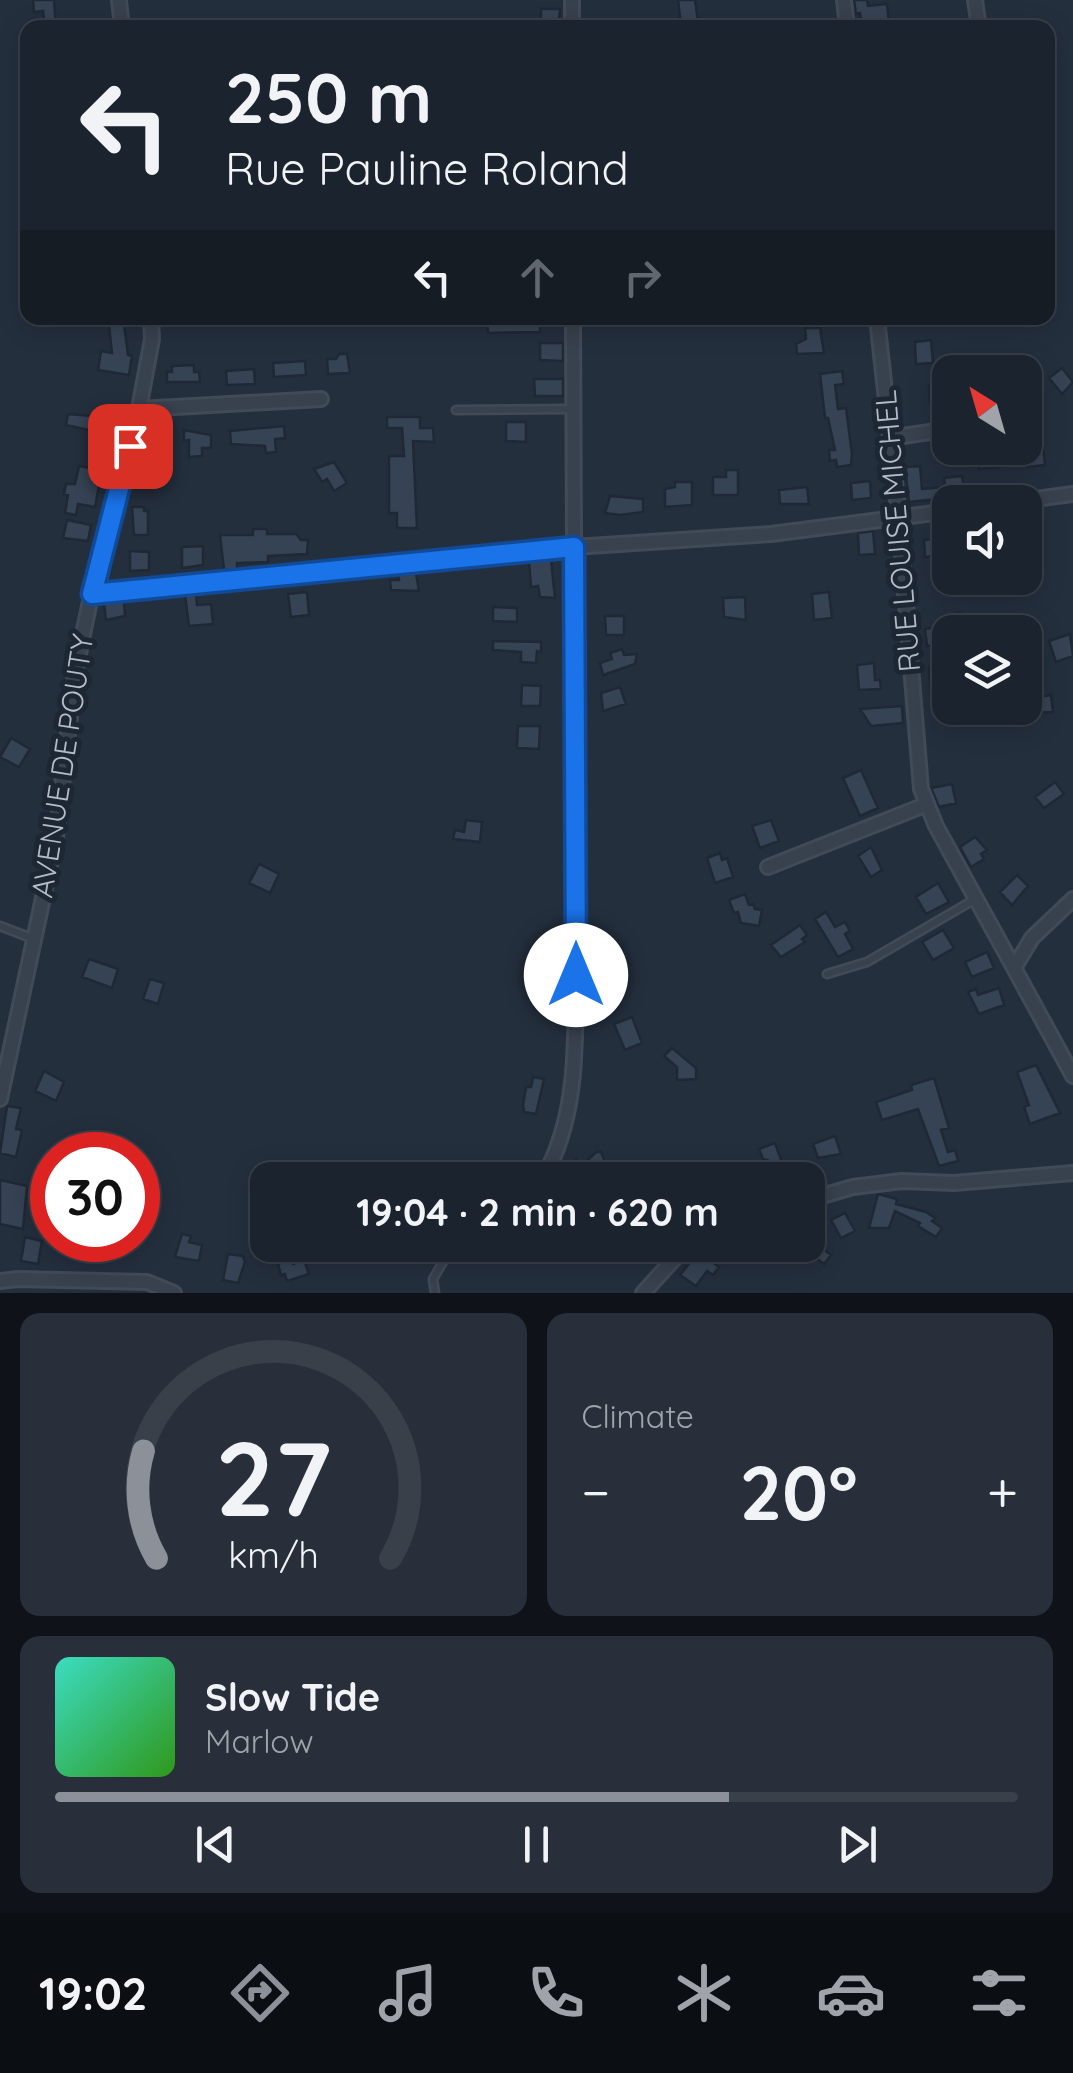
<!DOCTYPE html>
<html lang="en">
<head>
<meta charset="utf-8">
<style>
  body { margin:0; font-family:Quicksand,sans-serif; background:#282f3a; color:#f1f3f6; height:100vh; display:flex; flex-direction:column; font-size:38px; white-space:nowrap }
  * { box-sizing:border-box; margin:0 }
  p { font-size:32px; color:#a0a4aa }
  .icon { flex:none; width:55px; height:55px; fill:none; stroke:currentColor; stroke-width:2; stroke-linecap:round; stroke-linejoin:round }
  .map { position:relative; height:1293px; overflow:hidden }
  .panel { display:flex; flex-direction:column; gap:20px; padding:20px; background:#0f1319; flex:1 }
  .panel>* { flex:none }
  .banner { position:absolute; left:20px; top:20px; width:1035px; height:305px; border-radius:20px; box-shadow:0 5px 25px #0003,0 0 0 2px #39404a; background:#1b232e; color:#f1f3f6; overflow:hidden }
  .needle { width:65px; rotate:323deg }
  .tools { position:absolute; left:932px; top:355px; display:grid; gap:20px }
  .tools a { display:grid; place-items:center; width:110px; height:110px; border-radius:20px; background:#1b232e; box-shadow:0 5px 25px #0003,0 0 0 2px #39404a; font-size:50px }
  .speed { position:absolute; left:30px; top:1132px; display:flex; gap:20px; font-size:50px; font-weight:700; text-align:center }
  .speed>* { display:grid; place-content:center; width:130px; height:130px; border-radius:50%; background:#1b232e; box-shadow:0 5px 25px #0003,0 0 0 2px #39404a; line-height:1 }
  .speed .limit { border:15px solid #d22; background:#fff; color:#111 }
  .pin { position:absolute; display:grid; place-items:center; width:85px; height:85px; color:#fff; margin:-42px; border-radius:20px; box-shadow:0 5px 15px #0006 }
  .me { position:absolute; width:110px; margin:-55px; rotate:0deg; stroke-linejoin:round; filter:drop-shadow(0 0 8px #0008) }
  .turn { display:flex; align-items:center; gap:35px; height:210px; padding:0 40px; font-size:45px }
  .turn .icon { width:130px; height:130px; stroke-width:2.5 }
  .turn b { display:block; font-size:70px; line-height:85px }
  .lanes { display:flex; align-items:center; height:95px; padding:0 40px; background:#0003; justify-content:center; gap:50px; direction:ltr }
  .lanes .off { opacity:.35 }
  .big { font-size:75px; font-weight:700; line-height:1.1 }
  .panel .widget { flex:1; display:flex; flex-direction:column; justify-content:center; gap:15px; min-width:0; padding:0 35px; border-radius:20px; background:#282f3a }
  .panel .dial { align-items:center; gap:0 }
  .dial svg { height:260px; overflow:visible; fill:none; stroke:#39404a; stroke-width:7; stroke-linecap:round; text-anchor:middle }
  .dial text { fill:#f1f3f6; stroke:none }
  .song { display:flex; align-items:center; gap:30px }
  .cover { width:120px; height:120px; border-radius:15px; background:linear-gradient(135deg,hsl(170 70% 55%),hsl(110 70% 35%)) }
  .played { height:10px; border-radius:5px; background:linear-gradient(90deg,#8c9099 70%,#39404a 70%) }
  .keys { display:flex; justify-content:space-around; direction:ltr }
  .heat { display:flex; justify-content:space-between; align-items:center; font-size:55px; direction:ltr }
  .panel .tiles { flex:1; display:grid; gap:20px; grid-template-columns:1fr 1fr }
  .widget:last-child { grid-column:span 2 }
  .trip { position:absolute; left:250px; top:1162px; width:575px; height:100px; border-radius:20px; background:#1b232e; box-shadow:0 5px 25px #0003,0 0 0 2px #39404a; font-weight:700; line-height:100px; text-align:center }
  .tabs { display:flex; height:160px; justify-content:space-around; align-items:center; background:#0b0e12; color:#a0a4aa }
  .tabs .icon { width:70px; height:70px }
  .tabs .on { color:#8c9099 }
  .tabs b { font-size:45px; color:#f1f3f6 }
  .map>svg:first-child { display:block }
  .building { fill:#364354; stroke:#1f2835; stroke-width:2.5 }
  .lines { fill:none; stroke-linecap:round; stroke-linejoin:round }
  .lane-casing { stroke:#414a57; stroke-width:11 }
  .street-casing { stroke:#414a57; stroke-width:18 }
  .lane { stroke:#38414e; stroke-width:6 }
  .street { stroke:#38414e; stroke-width:12 }
  .route-casing { stroke:#114b97; stroke-width:25 }
  .route { stroke:#1a73e8; stroke-width:18 }
  .labels { text-anchor:middle; stroke-width:10; stroke-linejoin:round; paint-order:stroke }
  .street-label { font-size:30px; fill:#b4bcc9; stroke:#1d2633 }
</style>
</head>
<body>
<div class="map">
<svg width="1073" height="1293" viewBox="0 0 1073 1293">
  <rect width="100%" height="100%" fill="#242f3e"/>
  <path class="building" d="M33,0H54L56,28H45L43,11L34,12Z
    M678,0H695L699,28L681,25Z
    M854,0H867L868,6L887,4L889,23L862,28L860,13L856,14Z
    M541,9H560L558,28H541Z
    M487,318H540V332L488,333Z
    M124,324L128,355L132,356L129,375L98,370L101,351L112,353L109,326Z
    M805,328H820L824,353L797,354L796,344L806,339Z
    M931,340L933,363L916,364L915,342Z
    M540,343H563V361L540,360Z
    M339,354H347L350,373L328,374L327,359H336Z
    M305,361L306,375L274,377L273,363Z
    M194,365V372H199L200,382H167V371L172,372V366Z
    M1062,368L1073,382L1062,394L1049,378Z
    M254,369L255,384L227,385L226,371Z
    M842,371L844,384L835,385L838,409L846,408L852,454L851,465L837,467L836,460L830,461L829,450H835L828,418H825L820,374Z
    M534,379H563V396H535Z
    M950,384V402L930,404L929,385Z
    M68,414L103,417L102,422L110,424L107,441L97,439L98,432L66,425Z
    M387,417H420V428H433L434,442L413,441L417,528H397V513H389V456H404L402,428H387Z
    M506,422H526V442L506,441Z
    M284,426L285,438L275,439L276,452L266,453L265,446L231,444L230,431Z
    M184,430L211,435V448H202V456L189,457V440L184,441Z
    M1037,447H1043L1045,465L1027,467L1025,449Z
    M997,448L999,467L979,469L976,449Z
    M334,462L347,483L334,491L327,479L322,482L314,469Z
    M79,466L102,470L95,507L78,504L76,515L65,513L68,495L64,494L66,484H75Z
    M920,466L922,489L945,487L944,478L962,476L965,496L909,502L905,467Z
    M726,470H738V495H713V477H726Z
    M870,481L871,498L852,500L851,483Z
    M675,482H692V505L665,507V489L675,487Z
    M807,487L809,504H780L779,490Z
    M610,496L643,499V512L620,515L605,513Z
    M132,507H144V511H148V535H134Z
    M67,520L91,525L88,541L63,538Z
    M253,529H267V534H296L301,540H308L307,554L268,556V562L237,563V570H224L220,535H253Z
    M873,531L875,554L859,555L858,533Z
    M945,537L948,555L925,557L924,540Z
    M203,546V565L182,568V547Z
    M130,551L149,552V570L130,571Z
    M551,559L555,598L540,597L538,586L531,587L529,561Z
    M416,572L419,591L391,590L390,580H399L398,574Z
    M307,592L309,615L291,617L288,594Z
    M829,592L832,618L814,620L812,594Z
    M196,594L197,605L211,604L213,624L189,626L185,595Z
    M745,597L746,620L724,617L723,598Z
    M124,601L125,616L106,620L104,603Z
    M493,607L517,608V622L493,621Z
    M960,613L962,625L944,627L947,644L927,646L925,629L944,626L943,616Z
    M605,616H624V635H606Z
    M1070,634L1073,656L1056,662L1049,641Z
    M493,641L541,642V652L537,651L536,663L521,662V652L493,650Z
    M622,649L624,655L637,654L635,664L603,675L600,663L612,659L610,653Z
    M874,663L875,680H880L881,689L859,690L857,665Z
    M942,667L944,693L931,694L929,668Z
    M522,685L541,686L540,706H521Z
    M620,687L626,704L603,711L601,693Z
    M1051,695L1053,712L1025,713V699Z
    M902,706L903,723L871,726L860,709Z
    M518,726H540L539,749L517,748Z
    M11,738L30,749L19,767L0,757Z
    M861,770L878,808L860,816L843,778Z
    M1055,782L1064,794L1044,808L1035,797Z
    M952,784L956,803L939,807L931,788Z
    M466,820L482,822L480,842L453,839L455,830L464,832Z
    M771,820L779,841L760,848L752,826Z
    M975,837L987,850L981,854L984,859L971,867L960,847Z
    M871,847L882,870L871,877L858,856Z
    M720,853L722,860L727,858L733,877L715,883L707,858Z
    M259,864L279,874L270,893L249,883Z
    M1017,875L1028,886L1012,905L1000,892Z
    M938,883L949,902L926,914L916,897Z
    M745,894L749,905L753,904L755,909L762,910L759,926L741,923L738,912L734,913L729,900Z
    M826,912L835,927L845,922L850,931L845,934L853,949L838,957L815,919Z
    M800,925L807,935L802,939L805,942L781,957L771,945Z
    M943,930L954,948L933,960L922,942Z
    M987,952L994,968L972,977L965,962Z
    M89,959L118,969L112,988L82,977Z
    M150,979L164,983L158,1004L143,999Z
    M999,988L1004,1005L979,1014L968,992L976,989L978,995Z
    M632,1017L642,1043L625,1050L614,1024Z
    M672,1048L696,1068V1079L677,1080V1067L664,1056Z
    M1036,1065L1060,1113L1030,1124L1024,1107L1029,1105L1017,1072Z
    M44,1071L64,1082L56,1101L35,1091Z
    M533,1077L544,1079L536,1114L524,1112L523,1105L526,1087H531Z
    M934,1078L949,1128L941,1130L948,1152L955,1150L958,1161L939,1166L918,1109L882,1120L876,1102L912,1090L911,1085Z
    M7,1106L21,1108L16,1129L22,1130L16,1157L0,1153Z
    M835,1136L841,1154L818,1158L813,1144Z
    M775,1143L784,1168L754,1179L767,1160L763,1159L759,1149Z
    M596,1152H601L604,1159V1178L580,1180L567,1168L576,1160L582,1166Z
    M0,1180L27,1186L23,1229L0,1224Z
    M878,1194L897,1199L896,1204L926,1212L935,1218L932,1221L942,1228L936,1237L918,1226L920,1223L895,1211L889,1228H869Z
    M845,1213L855,1231L841,1238L831,1220Z
    M182,1234L191,1236L189,1242L202,1245L199,1261L175,1257Z
    M25,1237L42,1241L38,1264L21,1261Z
    M808,1237L831,1255L824,1264L799,1245H808Z
    M698,1252L719,1267L713,1275L707,1271L696,1286L680,1275Z
    M228,1254L243,1256L245,1262L238,1283L223,1280Z
    M291,1259L293,1264L304,1260L309,1274L287,1281L285,1274L281,1275L278,1264Z"/>
  <g class="lines">
    <defs>
      <path id="lane" d="M456,410L573,409
        M0,926L34,939
        M827,974L867,962L977,898
        M533,1180L550,1165
        M435,1293L433,1279L453,1245"/>
      <path id="street" d="M119,0L122,28
        M572,0V28
        M844,0L847,28
        M975,0L979,28
        M877,318L899,518L921,789L936,826L1014,968
        M139,409L321,399
        M1025,420L1034,418L1029,365
        M889,438L950,429
        M1012,502L1073,494
        M92,594L574,547L771,534L950,511
        M768,867L925,805
        M1073,899L1032,938L1014,968L1073,1076
        M0,1099L56,837L75,673L90,601L139,409L152,339L151,318
        M550,1165C578,1106 575,1039 576,975L573,318
        M808,1200L853,1187L902,1181L954,1183L1073,1173
        M0,1281L18,1279L147,1282L174,1293
        M643,1293L685,1247L691,1245"/>
    </defs>
    <use href="#lane" class="lane-casing"/>
    <use href="#street" class="street-casing"/>
    <use href="#lane" class="lane"/>
    <use href="#street" class="street"/>
  </g>
  <g class="lines">
    <defs>
      <path id="route" d="M130,446L92,594L574,547L576,975"/>
    </defs>
    <use href="#route" class="route-casing"/>
    <use href="#route" class="route"/>
  </g>
  <g class="labels">
    <g class="street-label">
      <text transform="translate(898 531) rotate(-95)" y="10">RUE LOUISE MICHEL</text>
      <text transform="translate(63 766) rotate(-81)" y="10">AVENUE DE POUTY</text>
    </g>
  </g>
</svg>
<div class="tools">
<a><svg class="needle" viewBox="-14 -14 28 28"><path d="M0-13l5 13h-10z" fill="#e53935"/><path d="M0 13l5-13h-10z" fill="#a0a4aa"/></svg></a>
<a><svg class="icon" aria-label="sound" viewBox="0 0 24 24"><path d="M4 9h4l5-4v14l-5-4H4zM17 9q2 3 0 6"/></svg></a>
<a><svg class="icon" aria-label="layers" viewBox="0 0 24 24"><path d="M12 4l9 5-9 5-9-5zM3 14l9 5 9-5"/></svg></a>
</div>
<div class="speed"><div class="limit">30</div></div>
<div class="pin" style="left:130px;top:446px;background:#d93025"><svg class="icon" aria-label="arrive" viewBox="0 0 24 24"><path d="M6 21V4h12l-3 4 3 4H6"/></svg></div>
<svg class="me" style="left:576px;top:975px" viewBox="-20 -20 40 40"><circle r="19" fill="#fff"/><path d="M0-13L10 11 0 6-10 11z" fill="#1a73e8"/></svg>
<div class="trip">19:04 · 2 min · 620 m</div>
<div class="banner">
<div class="turn"><svg class="icon" aria-label="left" viewBox="0 0 24 24"><path d="M17 20v-9H6M10 6l-5 5 5 5"/></svg><div><b>250 m</b>Rue Pauline Roland</div></div>
<div class="lanes"><svg class="icon" aria-label="left" viewBox="0 0 24 24"><path d="M17 20v-9H6M10 6l-5 5 5 5"/></svg><svg class="icon off" aria-label="ahead" viewBox="0 0 24 24"><path d="M12 20V5M6 11l6-6 6 6"/></svg><svg class="icon off" aria-label="right" viewBox="0 0 24 24"><path d="M7 20v-9h11M14 6l5 5-5 5"/></svg></div>
</div>
</div>
<section class="panel">
<div class="tiles">
<div class="widget dial"><svg viewBox="0 0 100 80">
<path d="M14 69A42 42 0 1 1 86 69"/>
<path d="M14 69A42 42 0 0 1 10 36" stroke="#8c9099"/>
<text x="50" y="56" font-size="32" font-weight="700">27</text>
<text x="50" y="72" font-size="11">km/h</text>
</svg></div>
<div class="widget"><p>Climate</p>
<div class="heat"><a>−</a><b class="big">20°</b><a>+</a></div>
</div>
<div class="widget">
<div class="song"><i class="cover"></i><div><b>Slow Tide</b><p>Marlow</p></div></div>
<div class="played"></div>
<div class="keys"><svg class="icon" aria-label="previous" viewBox="0 0 24 24"><path d="M18 5L8 12l10 7zM5 5v14"/></svg><svg class="icon" aria-label="pause" viewBox="0 0 24 24"><path d="M8 5v14M16 5v14"/></svg><svg class="icon" aria-label="next" viewBox="0 0 24 24"><path d="M6 5l10 7-10 7zM19 5v14"/></svg></div>
</div>
</div>
</section>
<nav class="tabs">
<b>19:02</b>
<svg class="icon on" aria-label="directions" viewBox="0 0 24 24"><path d="M12 3l9 9-9 9-9-9zM9 14v-3h6M13 9l2 2-2 2"/></svg>
<svg class="icon" aria-label="music" viewBox="0 0 24 24"><path d="M9 18V5l10-2v13"/><circle cx="6" cy="18" r="3"/><circle cx="16" cy="16" r="3"/></svg>
<svg class="icon" aria-label="phone" viewBox="0 0 24 24"><path d="M5 4h4l2 5-3 2q2 4 5 5l2-3 5 2v4C11 20 4 13 5 4z"/></svg>
<svg class="icon" aria-label="climate" viewBox="0 0 24 24"><path d="M12 3v18M4 7l16 10M4 17L20 7"/></svg>
<svg class="icon" aria-label="car" viewBox="0 0 24 24"><path d="M5 17H2v-5l4-1 3-4h7l3 4 3 1v5h-3M9 17h6M6 11h13"/><circle cx="7" cy="17" r="2"/><circle cx="17" cy="17" r="2"/></svg>
<svg class="icon" aria-label="filters" viewBox="0 0 24 24"><path d="M4 7h16M4 17h16"/><circle cx="9" cy="7" r="2"/><circle cx="15" cy="17" r="2"/></svg>
</nav>
</body>
</html>
